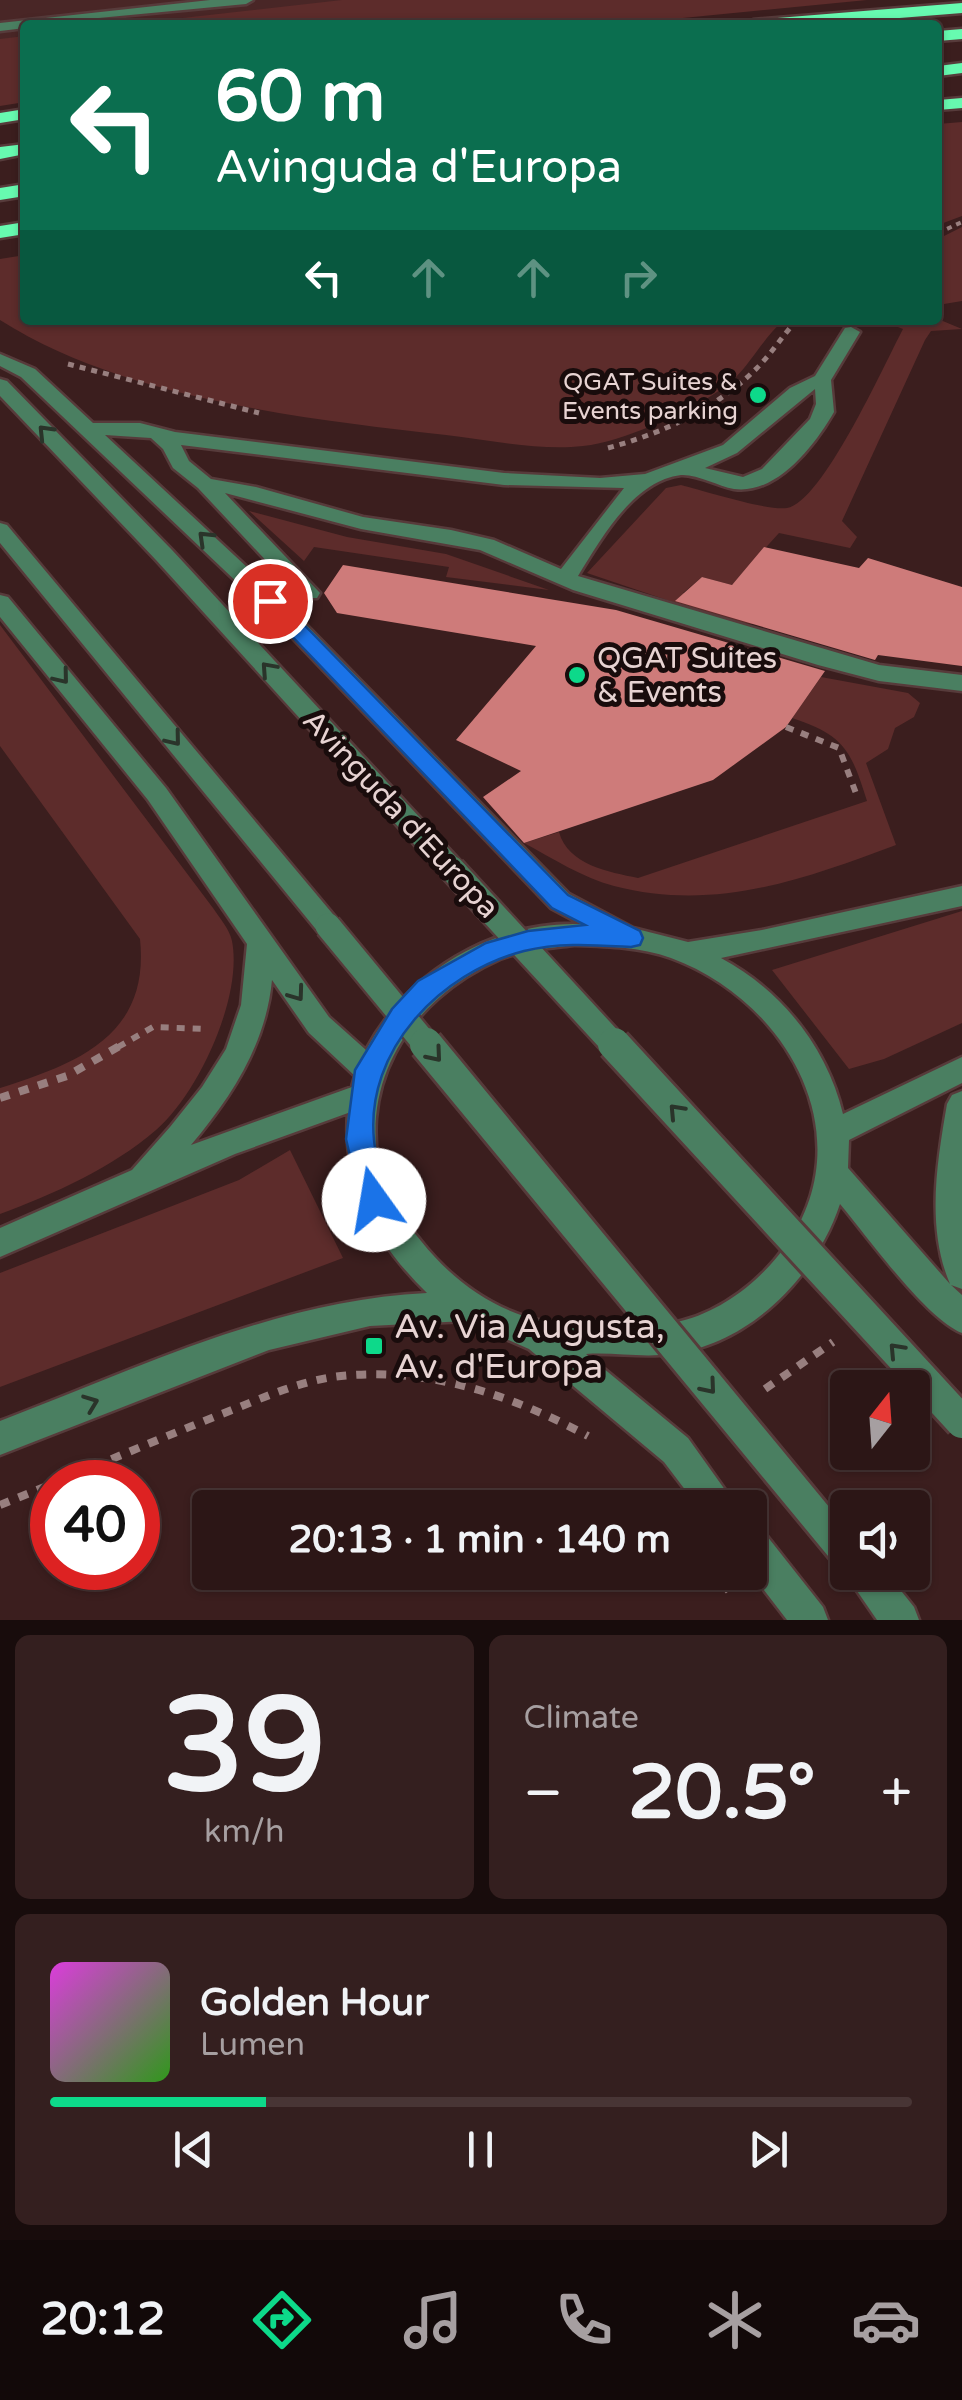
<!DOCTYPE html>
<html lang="en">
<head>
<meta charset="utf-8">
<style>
  body { margin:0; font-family:"Varela Round",sans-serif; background:#341f1f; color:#f1f3f6; height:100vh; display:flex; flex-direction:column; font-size:38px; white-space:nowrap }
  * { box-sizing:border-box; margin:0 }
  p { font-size:32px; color:#a69fa1 }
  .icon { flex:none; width:55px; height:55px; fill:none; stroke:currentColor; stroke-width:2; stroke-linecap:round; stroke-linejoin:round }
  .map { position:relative; height:1620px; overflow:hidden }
  .details { display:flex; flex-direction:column; gap:15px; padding:15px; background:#180c0c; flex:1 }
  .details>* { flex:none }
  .top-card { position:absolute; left:20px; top:20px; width:922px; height:305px; border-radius:10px; box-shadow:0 2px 8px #0004,0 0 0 2px #483535; background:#0b6e4f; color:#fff; overflow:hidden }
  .needle { width:65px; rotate:17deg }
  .controls { position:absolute; left:830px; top:1370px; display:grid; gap:20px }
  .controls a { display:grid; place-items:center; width:100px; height:100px; border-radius:10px; background:#2c1616; box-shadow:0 2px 8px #0004,0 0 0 2px #483535; font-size:50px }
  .speed { position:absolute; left:30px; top:1460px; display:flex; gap:20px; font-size:50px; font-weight:700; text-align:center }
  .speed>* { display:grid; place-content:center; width:130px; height:130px; border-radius:50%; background:#2c1616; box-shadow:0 2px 8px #0004,0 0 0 2px #483535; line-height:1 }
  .speed .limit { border:15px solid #d22; background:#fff; color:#111 }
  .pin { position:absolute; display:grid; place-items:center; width:85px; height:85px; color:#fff; margin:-42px; border:5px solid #fff; border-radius:50%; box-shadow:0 2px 10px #0007 }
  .me { position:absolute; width:110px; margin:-55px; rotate:347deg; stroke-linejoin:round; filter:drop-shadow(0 0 8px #0008) }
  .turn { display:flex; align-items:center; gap:35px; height:210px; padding:0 30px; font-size:45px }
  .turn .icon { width:130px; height:130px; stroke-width:2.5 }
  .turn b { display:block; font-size:70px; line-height:85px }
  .lanes { display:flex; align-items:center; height:95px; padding:0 30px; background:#0003; justify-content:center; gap:50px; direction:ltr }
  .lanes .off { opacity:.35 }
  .big { font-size:75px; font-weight:700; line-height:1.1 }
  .details .tile { flex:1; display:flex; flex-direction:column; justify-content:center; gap:15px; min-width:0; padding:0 35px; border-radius:15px; background:#341f1f }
  .details .dial { align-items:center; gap:0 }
  .dial b { font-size:130px; line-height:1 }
  .song { display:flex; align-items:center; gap:30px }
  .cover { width:120px; height:120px; border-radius:15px; background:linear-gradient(135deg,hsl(300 70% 55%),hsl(110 70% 35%)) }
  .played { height:10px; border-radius:5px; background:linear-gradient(90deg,#0dd98a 25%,#483535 25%) }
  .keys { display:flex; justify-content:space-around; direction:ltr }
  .heat { display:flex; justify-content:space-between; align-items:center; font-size:55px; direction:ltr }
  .details .tiles { flex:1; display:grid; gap:15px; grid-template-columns:1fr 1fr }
  .tile:last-child { grid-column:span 2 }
  .trip { position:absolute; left:192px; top:1490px; width:575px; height:100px; border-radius:10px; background:#2c1616; box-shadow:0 2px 8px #0004,0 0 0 2px #483535; font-weight:700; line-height:100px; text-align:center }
  .tab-bar { display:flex; height:160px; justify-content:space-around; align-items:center; background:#120909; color:#a69fa1 }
  .tab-bar .icon { width:70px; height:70px }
  .tab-bar .active { color:#0dd98a }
  .tab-bar b { font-size:45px; color:#f1f3f6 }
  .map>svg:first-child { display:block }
  .built { fill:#492626 }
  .green { fill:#5d2c2b }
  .building { fill:#ce7b7a }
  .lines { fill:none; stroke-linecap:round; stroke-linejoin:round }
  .minor-casing { stroke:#573b3b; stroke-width:5 }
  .highway-casing { stroke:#573b3b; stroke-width:5 }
  .path-far3 { stroke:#987f7f; stroke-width:4; stroke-dasharray:5 5; stroke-linecap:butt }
  .path-far2 { stroke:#987f7f; stroke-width:5; stroke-dasharray:6 6; stroke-linecap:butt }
  .path-far1 { stroke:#987f7f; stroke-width:6; stroke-dasharray:8 8; stroke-linecap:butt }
  .path { stroke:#987f7f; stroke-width:8; stroke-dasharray:10 10; stroke-linecap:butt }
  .minor { fill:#4a7f61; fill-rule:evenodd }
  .highway { fill:#67fab0; fill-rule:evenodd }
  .minor-bridge-far1-casing { stroke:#573b3b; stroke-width:30; stroke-linecap:butt }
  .minor-bridge-casing { stroke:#573b3b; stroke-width:38; stroke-linecap:butt }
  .minor-bridge-far1 { stroke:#4a7f61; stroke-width:25 }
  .minor-bridge { stroke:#4a7f61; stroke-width:32 }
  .oneway { stroke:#2a342a }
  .route { fill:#1a73e8; stroke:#114b97; stroke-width:2.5 }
  .poi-dot { fill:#0dd98a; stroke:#190c0c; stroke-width:4 }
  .labels { text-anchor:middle; stroke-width:10; stroke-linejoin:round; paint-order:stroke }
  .far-poi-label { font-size:25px; fill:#e7d3d2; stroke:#190c0c; text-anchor:end }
  .poi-label { font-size:30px; fill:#e7d3d2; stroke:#190c0c; text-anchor:start }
  .street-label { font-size:30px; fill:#e7d3d2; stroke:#190c0c }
  .near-poi-label { font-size:35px; fill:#e7d3d2; stroke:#190c0c; text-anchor:start }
</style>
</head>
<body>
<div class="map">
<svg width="962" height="1620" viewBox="0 0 962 1620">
  <rect width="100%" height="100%" fill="#3b1e1e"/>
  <path class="built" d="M0,0H423L192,25H25V43L0,46Z"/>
  <path class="green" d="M342,0H867L612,25H120Z
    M25,36V102L0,106V39Z
    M962,122V216L938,225V124Z
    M962,227V301L938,305V239Z
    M25,255V320H784C765,336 753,360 735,378C712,399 678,415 649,427C629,435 604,444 583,446C540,451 490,440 446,435C304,419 122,398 0,320V259Z
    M938,319L962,329L931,331L925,340L842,521L857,537L850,548L779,533L732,585L702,577L683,593L773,626L732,622L587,573L666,488L681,485C705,491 767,511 787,508C822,503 884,365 903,329L880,320Z
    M249,511L347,537L446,554L549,590L446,577L449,567L314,547L304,561Z
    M0,625L213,908C219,917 230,930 232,941C243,997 198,1094 156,1130C112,1168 54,1194 0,1214V1088C79,1063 150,1035 140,939L0,746Z
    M821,677L908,693L920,703L914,717L895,728L888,749L866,763L896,845C802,880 715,912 614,886C583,878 552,858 524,843L559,832C568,865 609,872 638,878L867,801C851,750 844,735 792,718Z
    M962,911V1023L884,1059L849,1069L772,970Z
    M290,1150L343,1258L0,1387V1273L239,1180Z"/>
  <path class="building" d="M764,547L859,568L868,558L962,587V666L878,655L875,660L675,601L702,577L732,585Z
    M343,565L616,610L825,671L786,727L713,780L524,843L483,797L521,771L456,740L536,646L337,613L324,593Z"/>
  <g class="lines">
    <defs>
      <path id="minor" d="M210,0H253L246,4L25,25V28L0,31V23Z
        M851,327L860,332L831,380L834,412C815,445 777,495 734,489C718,486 697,474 681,475C633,481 601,539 578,576L879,665L962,675V691L879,681L818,665L573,590L480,550L361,529L225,493L320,593L317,598H301L198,488L173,468L163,449L151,438L105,435L278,596L569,894L633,928L688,942L762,930L962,886V906L721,958C781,990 827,1047 843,1114L962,1057V1083L849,1140L848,1168L950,1284C926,1228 937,1162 947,1104L952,1095L962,1091V1289L951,1285L962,1295V1333C926,1319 867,1236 840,1204C816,1276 750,1345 670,1354C643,1358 614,1352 586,1354L688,1438L738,1508H699L664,1462L529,1349L465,1321L370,1326L269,1350L0,1455V1421C139,1368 277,1300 427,1293C377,1244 342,1186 348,1113L235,1154L0,1257V1228L132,1170L170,1127L202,1087L226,1049L241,1005L247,944L148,800L0,617V595L8,597L166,788L329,1017L366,1050C407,973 492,921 581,924L551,908L262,606L21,377L0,366V354L35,369L93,423H140L175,432L504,473L600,478L645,474L723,445L790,388L815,376L845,328ZM815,389L816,404L810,419L762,469L743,477L705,468L737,453ZM181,445L504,485L624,488L561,569L494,540L451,530L363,517L256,487L211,479L189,461ZM574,945C606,946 641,947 671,958C788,1001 865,1138 784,1248C760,1281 722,1311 681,1321C659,1326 636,1321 614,1321C589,1321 563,1326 538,1320C492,1309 451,1279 421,1241C410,1227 392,1210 386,1192C351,1091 407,1000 500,959C523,950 550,948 574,945ZM272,980L309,1033L355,1076L352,1087L191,1145C232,1096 266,1044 272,980Z
        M0,379L7,381L172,550L461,862L465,869L461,876H443L156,560L0,396Z
        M0,523L7,525L337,919L341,926L337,933L328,936L319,933L0,543Z
        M750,1526L763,1531L823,1607L828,1620H787L750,1572Z
        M848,1563V1572H886L914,1607L919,1620H877L844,1572Z"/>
      <path id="highway" d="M962,3V13L812,25H745L753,20Z
        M962,29V39L938,41V31Z
        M962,63V73L938,76V66Z
        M962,98V108L938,110V100Z
        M25,109V119L0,123V113Z
        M25,144V154L0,159V147Z
        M25,184V196L0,200V188Z
        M25,222V234L0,238V226Z"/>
    </defs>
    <use href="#minor" class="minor-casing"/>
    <use href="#highway" class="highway-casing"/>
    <path class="path-far3" d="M938,233L962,222"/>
    <path class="path-far2" d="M68,364L259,413
      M608,448C663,433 716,409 757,368C772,353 783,335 797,320"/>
    <path class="path-far1" d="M786,727L839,748L857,796
      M118,1047L153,1027L207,1029"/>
    <path class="path" d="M0,1098L67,1076L123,1044
      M765,1389L833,1342
      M56,1482C115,1458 173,1433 232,1410C267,1396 303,1380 341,1376C429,1367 511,1395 588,1436
      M0,1505L52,1484
      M714,1572L729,1591"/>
    <use href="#minor" class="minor"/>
    <use href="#highway" class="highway"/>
    <defs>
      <path id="minor-bridge-far1" d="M452,869L616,1047
        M328,926L428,1047"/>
      <path id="minor-bridge" d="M426,1044L848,1555
        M614,1044L962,1422"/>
    </defs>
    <use href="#minor-bridge-far1" class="minor-bridge-far1-casing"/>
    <use href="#minor-bridge" class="minor-bridge-casing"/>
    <use href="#minor-bridge-far1" class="minor-bridge-far1"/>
    <use href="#minor-bridge" class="minor-bridge"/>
  </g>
  <defs><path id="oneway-chevron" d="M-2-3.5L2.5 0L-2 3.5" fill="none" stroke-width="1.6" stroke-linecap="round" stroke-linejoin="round" transform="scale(2.5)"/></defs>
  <g class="oneway">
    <use href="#oneway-chevron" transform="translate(45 432) rotate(-134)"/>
    <use href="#oneway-chevron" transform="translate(205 538) rotate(-136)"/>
    <use href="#oneway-chevron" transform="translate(268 669) rotate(-132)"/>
    <use href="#oneway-chevron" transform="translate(62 677) rotate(51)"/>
    <use href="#oneway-chevron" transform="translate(174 739) rotate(51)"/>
    <use href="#oneway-chevron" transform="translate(297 994) rotate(54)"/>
    <use href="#oneway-chevron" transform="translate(435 1055) rotate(50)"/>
    <use href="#oneway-chevron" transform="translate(676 1111) rotate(-133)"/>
    <use href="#oneway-chevron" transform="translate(896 1350) rotate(-133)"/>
    <use href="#oneway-chevron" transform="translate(709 1387) rotate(50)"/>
    <use href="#oneway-chevron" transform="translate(91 1403) rotate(-21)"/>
  </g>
  <path class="route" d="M270,595L277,597L568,895L640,931L643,938L640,945L631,947C595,945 560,942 524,951C440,973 365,1050 374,1140C376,1160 383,1181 388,1200L384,1209L374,1213L364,1209L360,1200L346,1139L355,1070L392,1009L418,981L486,943L528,931L585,925L552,908L263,606L260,601Z"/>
  <g class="poi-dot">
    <circle cx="758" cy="395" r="10"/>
    <circle cx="577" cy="675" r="10"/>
    <rect x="364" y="1336" width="20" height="20" rx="5"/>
  </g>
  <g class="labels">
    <g class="far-poi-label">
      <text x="738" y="390">QGAT Suites &amp;<tspan x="738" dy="29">Events parking</tspan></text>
    </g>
    <g class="poi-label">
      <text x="597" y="668">QGAT Suites<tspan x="597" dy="34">&amp; Events</tspan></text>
    </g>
    <g class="street-label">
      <text transform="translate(401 814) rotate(47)" y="10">Avinguda d'Europa</text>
    </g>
    <g class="near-poi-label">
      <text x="394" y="1338">Av. Via Augusta,<tspan x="394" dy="40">Av. d'Europa</tspan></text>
    </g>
  </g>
</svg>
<div class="controls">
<a><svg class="needle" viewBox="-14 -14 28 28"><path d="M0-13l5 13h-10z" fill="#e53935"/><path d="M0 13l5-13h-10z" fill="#a69fa1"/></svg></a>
<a><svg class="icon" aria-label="sound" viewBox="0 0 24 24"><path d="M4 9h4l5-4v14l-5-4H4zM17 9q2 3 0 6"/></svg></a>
</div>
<div class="speed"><div class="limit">40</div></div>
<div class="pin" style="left:270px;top:601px;background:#d93025"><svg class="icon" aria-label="arrive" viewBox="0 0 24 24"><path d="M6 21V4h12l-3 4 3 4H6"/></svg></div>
<svg class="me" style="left:374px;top:1200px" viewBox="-20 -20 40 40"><circle r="19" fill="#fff"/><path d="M0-13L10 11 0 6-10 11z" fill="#1a73e8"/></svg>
<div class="trip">20:13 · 1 min · 140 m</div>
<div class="top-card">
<div class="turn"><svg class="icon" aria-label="left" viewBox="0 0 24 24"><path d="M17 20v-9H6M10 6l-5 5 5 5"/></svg><div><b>60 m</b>Avinguda d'Europa</div></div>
<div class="lanes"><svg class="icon" aria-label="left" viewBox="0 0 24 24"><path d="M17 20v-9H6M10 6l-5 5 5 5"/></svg><svg class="icon off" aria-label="ahead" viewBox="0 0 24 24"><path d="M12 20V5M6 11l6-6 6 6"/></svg><svg class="icon off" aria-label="ahead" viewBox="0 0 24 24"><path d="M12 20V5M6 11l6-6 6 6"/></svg><svg class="icon off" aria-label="right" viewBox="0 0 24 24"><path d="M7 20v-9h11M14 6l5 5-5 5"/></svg></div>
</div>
</div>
<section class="details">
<div class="tiles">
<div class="tile dial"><b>39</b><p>km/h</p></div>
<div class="tile"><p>Climate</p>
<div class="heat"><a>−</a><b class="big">20.5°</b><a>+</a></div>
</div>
<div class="tile">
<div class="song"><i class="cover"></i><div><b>Golden Hour</b><p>Lumen</p></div></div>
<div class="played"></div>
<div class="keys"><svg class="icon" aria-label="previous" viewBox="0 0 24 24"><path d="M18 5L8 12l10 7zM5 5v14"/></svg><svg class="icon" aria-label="pause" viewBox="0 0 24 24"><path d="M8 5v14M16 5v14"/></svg><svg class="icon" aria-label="next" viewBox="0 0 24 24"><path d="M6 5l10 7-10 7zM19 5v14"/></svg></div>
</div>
</div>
</section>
<nav class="tab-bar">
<b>20:12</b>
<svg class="icon active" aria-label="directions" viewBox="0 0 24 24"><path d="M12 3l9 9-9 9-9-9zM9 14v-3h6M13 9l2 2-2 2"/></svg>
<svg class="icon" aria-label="music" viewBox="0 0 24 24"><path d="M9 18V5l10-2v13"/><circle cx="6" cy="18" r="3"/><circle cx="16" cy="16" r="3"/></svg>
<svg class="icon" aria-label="phone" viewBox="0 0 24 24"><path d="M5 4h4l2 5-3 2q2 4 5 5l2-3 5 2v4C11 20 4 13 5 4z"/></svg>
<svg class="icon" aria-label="climate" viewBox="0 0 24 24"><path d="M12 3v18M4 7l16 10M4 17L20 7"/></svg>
<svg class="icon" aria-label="car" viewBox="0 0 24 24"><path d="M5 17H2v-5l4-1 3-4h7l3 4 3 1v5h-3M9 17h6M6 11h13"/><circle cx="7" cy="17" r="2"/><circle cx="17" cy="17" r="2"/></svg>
</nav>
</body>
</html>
